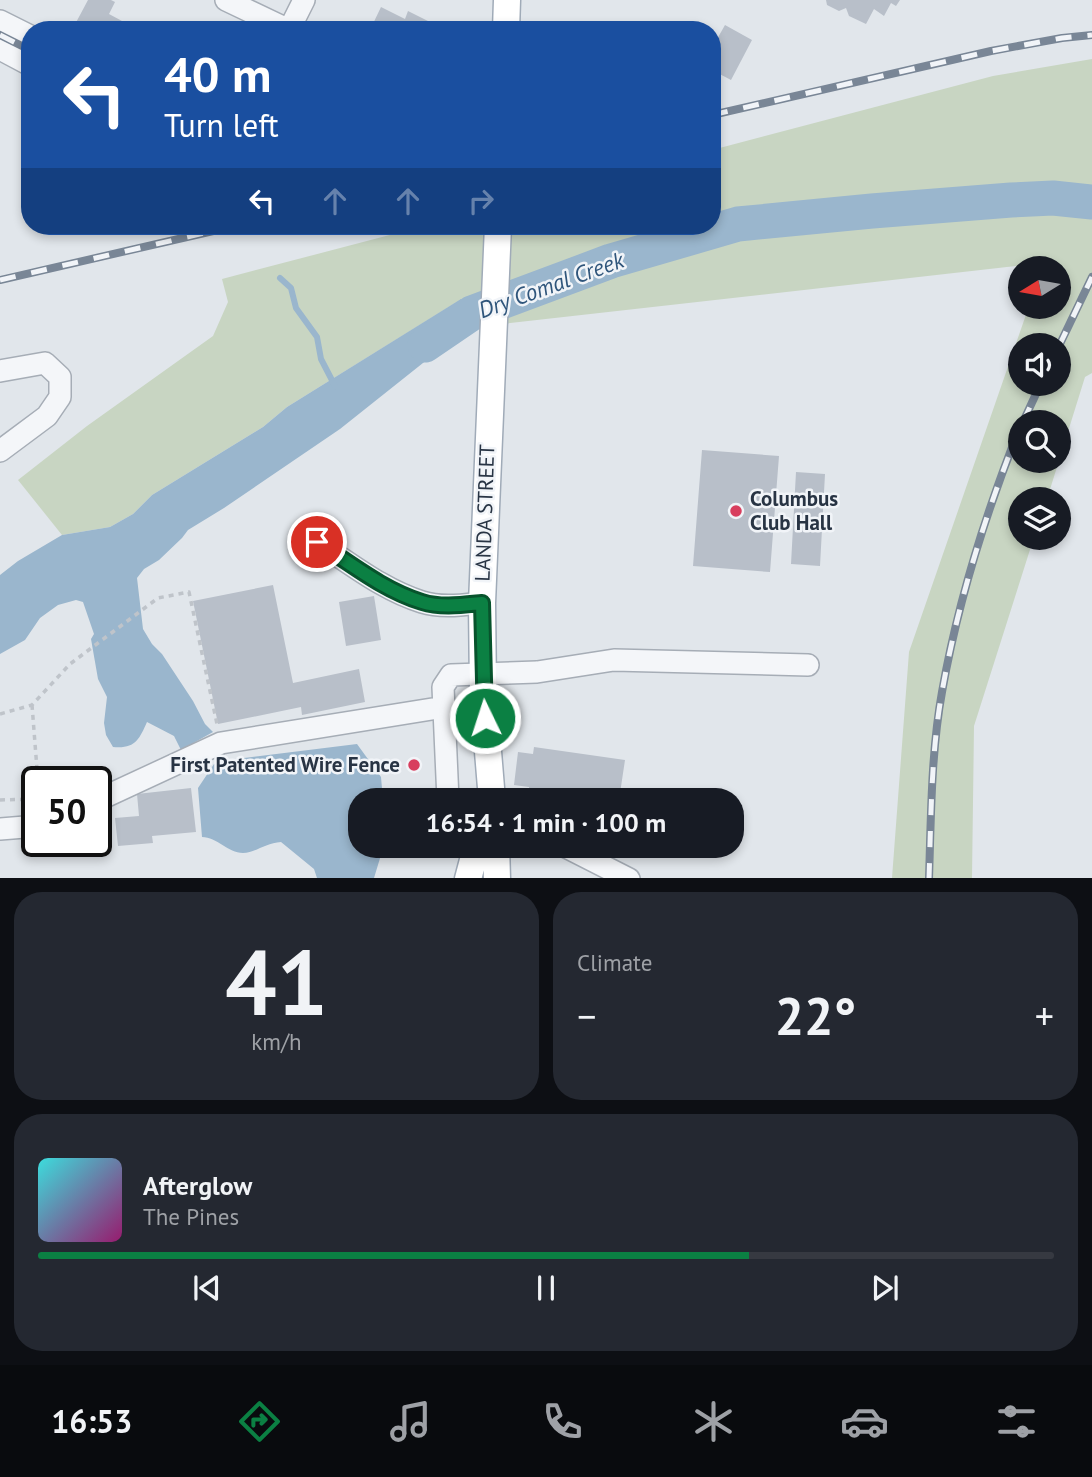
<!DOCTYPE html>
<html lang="en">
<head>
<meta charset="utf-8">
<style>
  body { margin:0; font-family:"PT Sans",sans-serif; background:#242831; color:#f1f3f6; height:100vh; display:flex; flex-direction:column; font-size:26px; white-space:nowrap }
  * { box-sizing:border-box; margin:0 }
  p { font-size:23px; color:#9ea1a6 }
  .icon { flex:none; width:38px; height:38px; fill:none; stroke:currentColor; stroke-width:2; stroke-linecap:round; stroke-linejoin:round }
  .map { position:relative; height:878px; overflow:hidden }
  .panel { display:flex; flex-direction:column; gap:14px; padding:14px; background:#0d0f14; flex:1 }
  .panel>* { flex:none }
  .top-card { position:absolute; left:21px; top:21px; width:700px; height:214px; border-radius:28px; box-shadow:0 4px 10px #0003; background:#1a4fa0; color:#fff; overflow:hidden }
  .needle { width:46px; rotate:259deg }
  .tools { position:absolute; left:1008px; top:256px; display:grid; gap:14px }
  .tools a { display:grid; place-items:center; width:63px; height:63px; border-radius:50%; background:#171b24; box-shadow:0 4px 10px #0003; font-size:35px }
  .speed { position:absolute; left:21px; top:766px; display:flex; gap:14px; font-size:35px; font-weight:700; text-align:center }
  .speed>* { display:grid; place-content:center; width:91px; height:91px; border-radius:50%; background:#171b24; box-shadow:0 4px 10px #0003; line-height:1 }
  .speed .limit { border:4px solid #111; border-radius:10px; background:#fff; color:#111 }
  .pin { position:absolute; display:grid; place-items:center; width:60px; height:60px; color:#fff; margin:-30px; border:4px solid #fff; border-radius:50%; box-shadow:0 2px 7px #0007 }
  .me { position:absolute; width:77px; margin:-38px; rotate:356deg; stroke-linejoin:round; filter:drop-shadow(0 0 5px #0008) }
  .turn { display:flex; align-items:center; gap:24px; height:147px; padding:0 28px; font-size:32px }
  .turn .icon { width:91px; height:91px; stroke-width:2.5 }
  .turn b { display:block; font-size:49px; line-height:60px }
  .lanes { display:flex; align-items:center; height:66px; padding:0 28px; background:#0003; justify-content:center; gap:35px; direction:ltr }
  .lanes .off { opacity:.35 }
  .big { font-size:52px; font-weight:800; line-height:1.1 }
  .panel .card { flex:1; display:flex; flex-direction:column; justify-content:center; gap:10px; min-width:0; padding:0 24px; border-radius:28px; background:#242831 }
  .panel .dial { align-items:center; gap:0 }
  .dial b { font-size:91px; line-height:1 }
  .song { display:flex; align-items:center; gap:21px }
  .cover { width:84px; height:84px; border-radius:10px; background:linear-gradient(135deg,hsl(180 70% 55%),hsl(320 70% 35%)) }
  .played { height:7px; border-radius:4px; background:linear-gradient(90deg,#0b8043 70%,#363941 70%) }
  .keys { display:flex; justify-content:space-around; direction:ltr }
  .heat { display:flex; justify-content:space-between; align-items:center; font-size:38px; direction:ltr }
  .panel .tiles { flex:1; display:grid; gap:14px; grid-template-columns:1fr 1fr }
  .card:last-child { grid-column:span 2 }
  .trip { position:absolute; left:348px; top:788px; width:396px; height:70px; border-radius:28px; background:#171b24; box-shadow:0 4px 10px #0003; font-weight:800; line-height:70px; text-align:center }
  .tabs { display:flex; height:112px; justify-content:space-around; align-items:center; background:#090b0e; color:#9ea1a6 }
  .tabs .icon { width:49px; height:49px }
  .tabs .selected { color:#0b8043 }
  .tabs b { font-size:32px; color:#f1f3f6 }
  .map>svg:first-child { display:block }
  .green { fill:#c8d5c2; fill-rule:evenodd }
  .water { fill:#9ab6cd }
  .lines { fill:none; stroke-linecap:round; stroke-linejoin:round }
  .stream { stroke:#9ab6cd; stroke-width:6 }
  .river { stroke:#9ab6cd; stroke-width:35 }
  .building { fill:#b8bfc9 }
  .minor-casing { stroke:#a6adb6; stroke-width:24 }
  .major-casing { stroke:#a0abb8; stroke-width:29 }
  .path { stroke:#bfc4ca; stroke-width:3.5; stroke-dasharray:5 5; stroke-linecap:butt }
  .minor { stroke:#f4f6f9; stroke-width:21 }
  .major { stroke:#fff; stroke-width:26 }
  .rail-casing { stroke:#798696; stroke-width:8 }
  .rail { stroke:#f1f4f8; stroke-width:5; stroke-dasharray:16; stroke-linecap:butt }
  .route-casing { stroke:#07532c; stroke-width:18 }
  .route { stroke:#0b8043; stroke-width:12 }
  .poi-dot { fill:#d83e5e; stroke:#f1f4f8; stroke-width:2.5 }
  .labels { text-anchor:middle; stroke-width:5; stroke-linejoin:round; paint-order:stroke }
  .poi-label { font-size:21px; font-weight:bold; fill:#283444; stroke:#f1f4f8; text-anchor:start }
  .street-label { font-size:21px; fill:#283444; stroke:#f1f4f8 }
  .water-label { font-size:23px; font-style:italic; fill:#2f557b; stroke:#f1f4f8 }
</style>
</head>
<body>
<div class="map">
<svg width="1092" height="879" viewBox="0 0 1092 879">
  <rect width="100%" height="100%" fill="#e1e6eb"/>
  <path class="green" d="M1092,59V373L1085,377L1047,499H1020V537H1034L974,726L972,878H892L909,652L1029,306H1059V268H1043V263L467,328L460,300L287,407L263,427L152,495L133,514L110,527L62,535L18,480L87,426L213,336L228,302L222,279L424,226H712V150L993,76ZM1020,345H1059V383H1020ZM1020,422H1059V460H1020Z"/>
  <path class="water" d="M461,299L467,328L340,429L224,508L188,530L182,538L159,560L144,569L137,578L143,629L152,644L162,654L193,701L205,724L213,732L181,750L174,736L147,722C139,740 135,749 113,747L106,735L104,723L107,697L98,679L91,639L94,634L83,602L76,600L58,605L40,618L25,640L0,654V575L18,561L62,535L110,527L133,514L152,495L263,427L287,407Z
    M357,744L381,777L383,800H360V845H384L374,878H317L314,869L281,842C265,843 255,853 243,853C228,853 217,837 202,837L198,788L214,764L236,759Z"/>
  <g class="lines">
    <path class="stream" d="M280,278L291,288L296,308L317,337L321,359L335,386"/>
    <path class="river" d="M425,345L472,313L611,261L738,224L872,211L1011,200L1053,198L1092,202"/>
  </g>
  <path class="building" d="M88,0H111L115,2L109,14L122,21L118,30H72Z
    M826,0H900L896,6L891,3L884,16L874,9L866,24L849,16L846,8L839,11L827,5Z
    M381,7L405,19L408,11L436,25L433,30H370Z
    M725,25L752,40L731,80L712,70V48Z
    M702,450L779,456L770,572L693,566Z
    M796,472L825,474L820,566L791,564Z
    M273,585L293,683L359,669L365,702L302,715L301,707L218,724L193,601Z
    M374,596L381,640L346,646L339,602Z
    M534,747L625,760L619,800H587L529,791V787L514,785L518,752L533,754Z
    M191,788L196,832L152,836L153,843L118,846L115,818L139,816L137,794Z"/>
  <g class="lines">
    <defs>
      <path id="minor" d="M226,0L289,30L304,0
        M0,21L30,36
        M0,49L30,65
        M0,371L45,363L60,377V397L47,416L0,451
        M317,542C350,563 383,590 422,602C441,608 462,605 482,603
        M448,800L443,687L451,675L537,672L614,660L808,665
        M96,801L221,743L432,709
        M0,829L37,826
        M562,845L629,879"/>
      <path id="major" d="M506,30L507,0
        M492,800L483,691L482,603L498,226
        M496,845L497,879
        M468,879L477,845"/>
    </defs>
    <use href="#minor" class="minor-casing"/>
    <use href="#major" class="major-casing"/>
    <path class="path" d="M32,705L38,782
      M0,714L32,705L70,664L158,598L189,592L217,724
      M0,800L37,799"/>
    <use href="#minor" class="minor"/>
    <use href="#major" class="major"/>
    <defs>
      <path id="rail" d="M0,35L30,50
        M712,115L991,51L1062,38L1092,35
        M0,280L235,226
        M1059,346L1092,277
        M1023,422L1041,383
        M929,879C931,817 931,753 942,692C958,601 986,512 1020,427"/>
    </defs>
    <use href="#rail" class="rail-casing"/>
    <use href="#rail" class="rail"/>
  </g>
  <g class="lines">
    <defs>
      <path id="route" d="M317,542C350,563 383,590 422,602C441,608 462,605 482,603L485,718"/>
    </defs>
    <use href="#route" class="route-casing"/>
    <use href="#route" class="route"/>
  </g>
  <g class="poi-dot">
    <circle cx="736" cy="511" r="7"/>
    <circle cx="414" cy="765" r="7"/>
  </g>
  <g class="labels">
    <g class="poi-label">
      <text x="750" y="506">Columbus<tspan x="750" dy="24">Club Hall</tspan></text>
      <text x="400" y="772" text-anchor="end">First Patented Wire Fence</text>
    </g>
    <g class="street-label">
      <text transform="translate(485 513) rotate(-88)" y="7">LANDA STREET</text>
    </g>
    <g class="water-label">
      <text transform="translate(551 285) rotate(-20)" y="8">Dry Comal Creek</text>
    </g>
  </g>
</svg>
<div class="tools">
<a><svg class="needle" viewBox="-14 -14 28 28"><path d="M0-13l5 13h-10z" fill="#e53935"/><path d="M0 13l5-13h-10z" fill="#9ea1a6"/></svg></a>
<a><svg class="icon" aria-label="sound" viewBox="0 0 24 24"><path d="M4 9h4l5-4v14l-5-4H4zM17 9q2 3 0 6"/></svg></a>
<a><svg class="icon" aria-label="search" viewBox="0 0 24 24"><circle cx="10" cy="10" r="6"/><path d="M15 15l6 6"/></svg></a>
<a><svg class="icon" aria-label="layers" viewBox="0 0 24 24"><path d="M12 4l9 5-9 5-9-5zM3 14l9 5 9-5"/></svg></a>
</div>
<div class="speed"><div class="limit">50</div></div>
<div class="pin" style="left:317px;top:542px;background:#d93025"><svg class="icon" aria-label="arrive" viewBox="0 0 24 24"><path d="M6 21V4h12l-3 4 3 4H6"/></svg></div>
<svg class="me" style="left:485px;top:718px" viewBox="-20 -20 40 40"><circle r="17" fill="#0b8043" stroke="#fff" stroke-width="3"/><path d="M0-11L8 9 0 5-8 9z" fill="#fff"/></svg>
<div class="trip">16:54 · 1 min · 100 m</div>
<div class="top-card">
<div class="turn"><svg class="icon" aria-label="left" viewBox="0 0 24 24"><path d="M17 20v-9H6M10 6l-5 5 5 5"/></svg><div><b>40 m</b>Turn left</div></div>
<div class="lanes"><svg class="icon" aria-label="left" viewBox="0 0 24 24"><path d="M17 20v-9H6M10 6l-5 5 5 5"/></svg><svg class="icon off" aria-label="ahead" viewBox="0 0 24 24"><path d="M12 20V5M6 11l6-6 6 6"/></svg><svg class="icon off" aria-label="ahead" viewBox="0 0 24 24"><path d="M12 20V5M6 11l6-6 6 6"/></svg><svg class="icon off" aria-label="right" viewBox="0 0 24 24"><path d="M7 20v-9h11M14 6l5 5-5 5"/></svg></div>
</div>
</div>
<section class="panel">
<div class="tiles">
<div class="card dial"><b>41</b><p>km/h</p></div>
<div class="card"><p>Climate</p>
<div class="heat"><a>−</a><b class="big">22°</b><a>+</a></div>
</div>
<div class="card">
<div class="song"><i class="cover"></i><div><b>Afterglow</b><p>The Pines</p></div></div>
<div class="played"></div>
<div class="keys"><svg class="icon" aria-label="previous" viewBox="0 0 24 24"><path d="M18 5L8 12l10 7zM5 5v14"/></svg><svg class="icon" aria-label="pause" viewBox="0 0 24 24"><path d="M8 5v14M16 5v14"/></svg><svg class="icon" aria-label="next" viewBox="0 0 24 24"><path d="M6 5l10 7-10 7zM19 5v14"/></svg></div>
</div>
</div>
</section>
<nav class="tabs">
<b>16:53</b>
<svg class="icon selected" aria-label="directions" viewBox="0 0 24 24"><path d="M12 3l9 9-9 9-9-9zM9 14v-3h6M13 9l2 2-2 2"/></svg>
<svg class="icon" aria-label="music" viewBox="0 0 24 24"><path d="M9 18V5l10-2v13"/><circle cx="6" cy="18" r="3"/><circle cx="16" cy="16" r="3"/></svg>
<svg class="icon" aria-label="phone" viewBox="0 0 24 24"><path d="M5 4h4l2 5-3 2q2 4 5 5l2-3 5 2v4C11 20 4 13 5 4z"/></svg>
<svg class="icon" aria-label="climate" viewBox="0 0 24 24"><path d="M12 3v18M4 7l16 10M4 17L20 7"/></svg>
<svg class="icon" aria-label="car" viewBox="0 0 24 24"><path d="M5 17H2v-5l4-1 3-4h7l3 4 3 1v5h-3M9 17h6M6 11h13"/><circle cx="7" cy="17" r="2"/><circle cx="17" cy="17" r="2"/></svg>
<svg class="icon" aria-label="filters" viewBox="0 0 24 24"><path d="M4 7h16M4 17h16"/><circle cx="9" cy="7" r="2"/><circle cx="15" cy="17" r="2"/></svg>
</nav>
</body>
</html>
